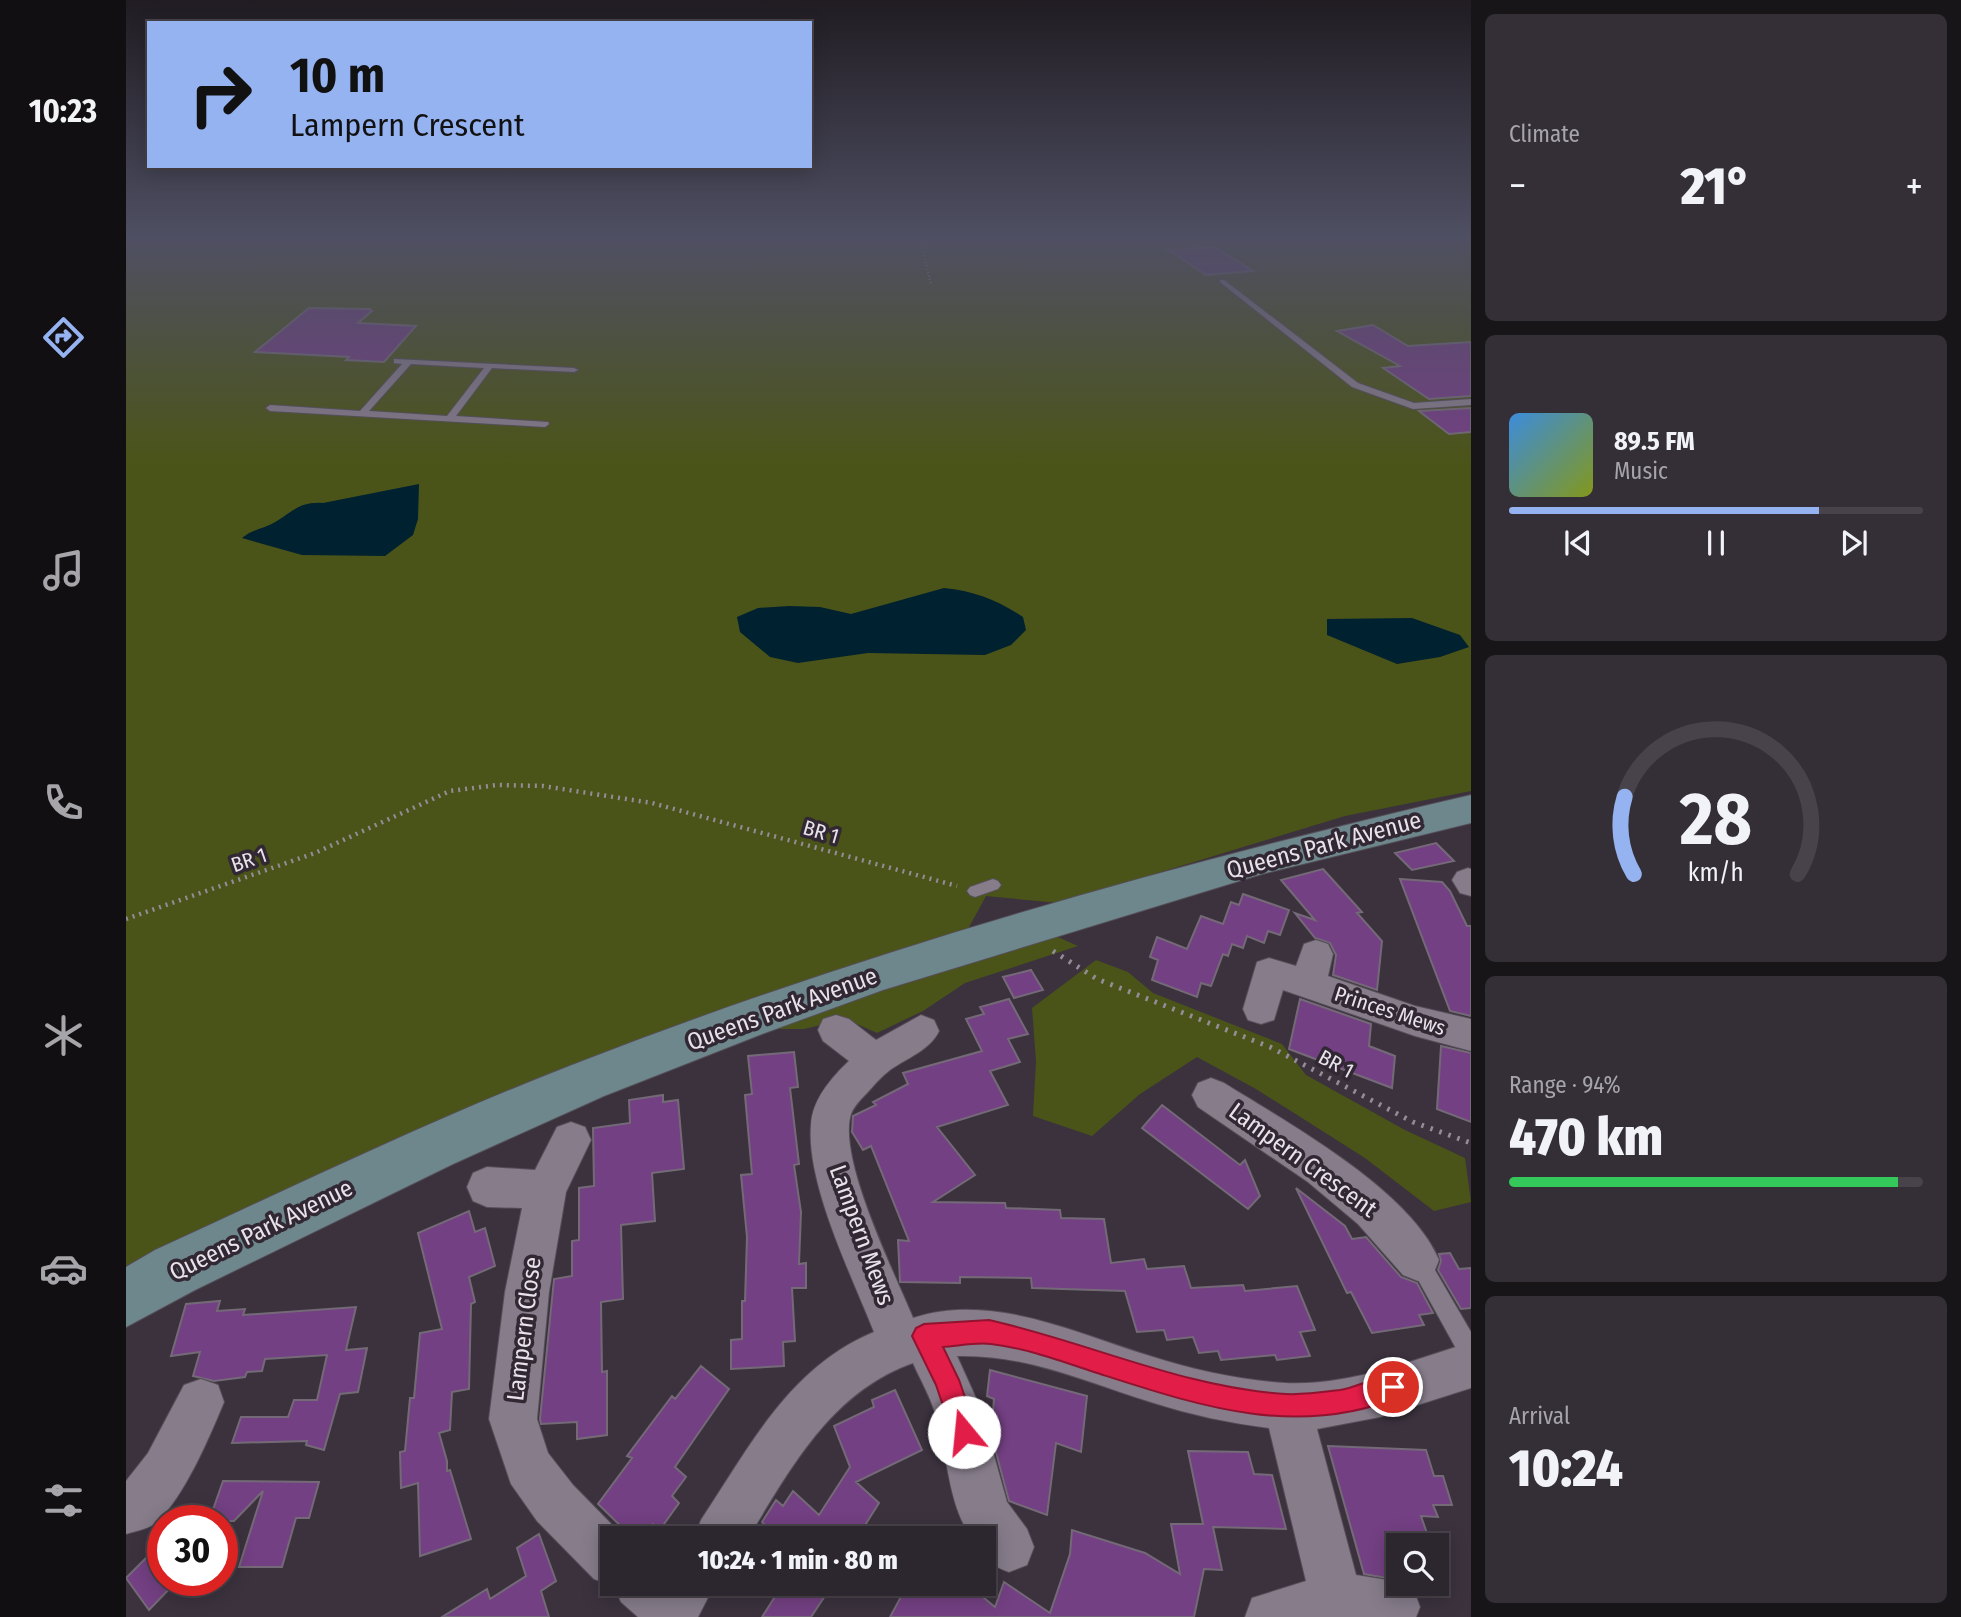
<!DOCTYPE html>
<html lang="en">
<head>
<meta charset="utf-8">
<style>
  body { margin:0; font-family:"Fira Sans Condensed",sans-serif; background:#342e36; color:#f1f3f6; height:100vh; display:flex; flex-direction:column; font-size:26px; white-space:nowrap }
  * { box-sizing:border-box; margin:0 }
  p { font-size:23px; color:#a6a5aa }
  .icon { flex:none; width:38px; height:38px; fill:none; stroke:currentColor; stroke-width:2; stroke-linecap:round; stroke-linejoin:round }
  .map { position:relative; flex:1; overflow:hidden }
  .panel { display:flex; flex-direction:column; gap:14px; padding:14px; background:#181519; width:490px }
  .panel>* { flex:none }
  .guide { position:absolute; left:21px; top:21px; width:665px; height:147px; border-radius:0px; box-shadow:0 4px 18px #0003,0 0 0 2px #48434a; background:#95b2f1; color:#111; overflow:hidden }
  .buttons { position:absolute; left:1260px; top:1533px; display:grid; gap:14px }
  .buttons a { display:grid; place-items:center; width:63px; height:63px; border-radius:0px; background:#2c262e; box-shadow:0 4px 18px #0003,0 0 0 2px #48434a; font-size:35px }
  .speed { position:absolute; left:21px; top:1505px; display:flex; gap:14px; font-size:35px; font-weight:700; text-align:center }
  .speed>* { display:grid; place-content:center; width:91px; height:91px; border-radius:50%; background:#2c262e; box-shadow:0 4px 18px #0003,0 0 0 2px #48434a; line-height:1 }
  .speed .limit { border:10px solid #d22; background:#fff; color:#111 }
  .pin { position:absolute; display:grid; place-items:center; width:60px; height:60px; color:#fff; margin:-30px; border:4px solid #fff; border-radius:50%; box-shadow:0 2px 7px #0007 }
  .me { position:absolute; width:77px; margin:-38px; rotate:343deg; stroke-linejoin:round; filter:drop-shadow(0 0 5px #0008) }
  .turn { display:flex; align-items:center; gap:24px; height:147px; padding:0 28px; font-size:32px }
  .turn .icon { width:91px; height:91px; stroke-width:2.5 }
  .turn b { display:block; font-size:49px; line-height:60px }
  .big { font-size:52px; font-weight:800; line-height:1.1 }
  .panel .card { flex:1; display:flex; flex-direction:column; justify-content:center; gap:10px; min-width:0; padding:0 24px; border-radius:10px; background:#342e36 }
  .panel .dial { align-items:center; gap:0 }
  .dial svg { height:182px; overflow:visible; fill:none; stroke:#48434a; stroke-width:7; stroke-linecap:round; text-anchor:middle }
  .dial text { fill:#f1f3f6; stroke:none }
  .song { display:flex; align-items:center; gap:21px }
  .cover { width:84px; height:84px; border-radius:10px; background:linear-gradient(135deg,hsl(210 70% 55%),hsl(70 70% 35%)) }
  .played { height:7px; border-radius:4px; background:linear-gradient(90deg,#95b2f1 75%,#48434a 75%) }
  .keys { display:flex; justify-content:space-around; direction:ltr }
  .heat { display:flex; justify-content:space-between; align-items:center; font-size:38px; direction:ltr }
  .charge { height:10px; border-radius:5px; background:linear-gradient(90deg,#34c759 94%,#48434a 0) }
  .trip { position:absolute; left:474px; top:1526px; width:396px; height:70px; border-radius:0px; background:#2c262e; box-shadow:0 4px 18px #0003,0 0 0 2px #48434a; font-weight:800; line-height:70px; text-align:center }
  main { display:flex; flex:1; min-height:0 }
  .tab-bar { display:flex; flex-direction:column; width:126px; justify-content:space-around; align-items:center; background:#120f12; color:#a6a5aa }
  .tab-bar .icon { width:49px; height:49px }
  .tab-bar .selected { color:#95b2f1 }
  .tab-bar b { font-size:32px; color:#f1f3f6 }
  .map>svg:first-child { display:block }
  .green { fill:#4b5418 }
  .water { fill:#00212f }
  .building { fill:#734083; stroke:#746a77; stroke-width:2 }
  .lines { fill:none; stroke-linecap:round; stroke-linejoin:round }
  .lane-casing { stroke:#554e58; stroke-width:2 }
  .street-casing { stroke:#554e58; stroke-width:2 }
  .secondary-casing { stroke:#554e58; stroke-width:2 }
  .path-far2 { stroke:#948d97; stroke-width:2.5; stroke-dasharray:1 2.5; stroke-linecap:butt }
  .path-far1 { stroke:#948d97; stroke-width:4.5; stroke-dasharray:2 5; stroke-linecap:butt }
  .path { stroke:#948d97; stroke-width:5; stroke-dasharray:2.5 7; stroke-linecap:butt }
  .lane { fill:#867c8a; fill-rule:evenodd }
  .street { fill:#867c8a; fill-rule:evenodd }
  .secondary { fill:#6d878c; fill-rule:evenodd }
  .route { fill:#e11d48; stroke:#92132f; stroke-width:2 }
  .labels { text-anchor:middle; stroke-width:7; stroke-linejoin:round; paint-order:stroke }
  .street-label { font-size:21px; fill:#e8e2ea; stroke:#312834 }
  .near-street-label { font-size:24px; fill:#e8e2ea; stroke:#312834 }
</style>
</head>
<body>
<main>
<nav class="tab-bar">
<b>10:23</b>
<svg class="icon selected" aria-label="directions" viewBox="0 0 24 24"><path d="M12 3l9 9-9 9-9-9zM9 14v-3h6M13 9l2 2-2 2"/></svg>
<svg class="icon" aria-label="music" viewBox="0 0 24 24"><path d="M9 18V5l10-2v13"/><circle cx="6" cy="18" r="3"/><circle cx="16" cy="16" r="3"/></svg>
<svg class="icon" aria-label="phone" viewBox="0 0 24 24"><path d="M5 4h4l2 5-3 2q2 4 5 5l2-3 5 2v4C11 20 4 13 5 4z"/></svg>
<svg class="icon" aria-label="climate" viewBox="0 0 24 24"><path d="M12 3v18M4 7l16 10M4 17L20 7"/></svg>
<svg class="icon" aria-label="car" viewBox="0 0 24 24"><path d="M5 17H2v-5l4-1 3-4h7l3 4 3 1v5h-3M9 17h6M6 11h13"/><circle cx="7" cy="17" r="2"/><circle cx="17" cy="17" r="2"/></svg>
<svg class="icon" aria-label="filters" viewBox="0 0 24 24"><path d="M4 7h16M4 17h16"/><circle cx="9" cy="7" r="2"/><circle cx="15" cy="17" r="2"/></svg>
</nav>
<div class="map">
<svg width="1345" height="1617" viewBox="0 0 1345 1617">
  <rect width="100%" height="100%" fill="#3b323e"/>
  <path class="green" d="M0,238H1345V791L1219,816L933,903L860,896L842,929L0,1272Z
    M925,934L952,946L839,983L797,1011L751,1033L720,1019L678,1029H648L755,986Z
    M970,960L1002,972L1027,993L1156,1044L1180,1075L1279,1130L1339,1158L1345,1202L1308,1211L1239,1158L1130,1089L1071,1057L1014,1094L966,1136L907,1116L910,1061L906,1008Z"/>
  <path class="water" d="M293,484L292,519L287,535L259,556L176,555L116,538C125,531 131,530 141,526C163,517 169,501 197,503Z
    M818,588C848,591 871,600 897,617L900,630L885,645L859,655L742,653L672,663L644,657L614,632L611,617L632,608L663,606L694,607L725,614Z
    M1286,618L1334,635L1343,647L1314,657L1271,664L1201,635V619Z"/>
  <path class="building" d="M1089,247L1127,271L1080,275L1042,250Z
    M183,308L244,309L246,311L232,323L290,326L258,362L220,360L223,357L129,352Z
    M1247,325L1282,346L1345,342V396L1303,399L1257,368L1274,366L1211,331Z
    M1345,408V432L1323,434L1293,411Z
    M1310,843L1328,861L1286,870L1269,853Z
    M1197,869L1236,912L1231,913L1256,941L1251,990L1207,975L1210,955L1204,943L1189,938L1169,913L1189,920L1155,880Z
    M1274,879L1316,882L1324,891L1341,926H1345V1016L1324,1011Z
    M1117,894L1163,910L1154,935L1142,931L1138,943L1121,936L1117,948L1106,944L1102,956L1097,954L1085,986L1075,983L1071,997L1026,980L1032,960L1024,957L1031,937L1061,949L1075,916L1097,924L1105,902L1113,905Z
    M905,970L917,990L888,998L877,977Z
    M883,999L902,1034L882,1039L894,1062L864,1071L882,1105L811,1127L849,1175L807,1202L879,1203L880,1208L934,1210L935,1218L978,1219L985,1263L1018,1259L1021,1269L1058,1266L1065,1288L1117,1285L1119,1291L1171,1286L1189,1330L1174,1332L1184,1356L1151,1360L1149,1355L1095,1360L1092,1351L1073,1353L1067,1337L1041,1340L1038,1330L1011,1332L999,1291L906,1288L905,1278L834,1277V1283L774,1282L772,1240L783,1241L745,1146L737,1150L726,1132L727,1116L750,1105L747,1102L782,1084L777,1073L856,1051L840,1019L858,1014L854,1007Z
    M1174,999L1245,1024L1243,1046L1269,1056L1266,1088L1163,1049Z
    M1315,1046L1345,1053V1122L1311,1109Z
    M668,1052L672,1087L664,1088L673,1164L668,1165L675,1212L673,1264L680,1263V1288H666L669,1341L657,1342L658,1366L605,1369V1340L616,1339V1301H619L621,1237L615,1175L626,1174L619,1095L626,1094L622,1056Z
    M537,1095V1102L552,1100L558,1169L526,1173L529,1221L495,1225L497,1299L475,1302L476,1372L481,1371V1435L451,1439V1422L415,1424L414,1419L428,1279L446,1276V1241L453,1240V1188L468,1186L467,1128L504,1123L503,1100Z
    M1036,1105L1114,1165L1119,1160L1134,1196L1122,1209L1016,1128Z
    M1170,1188L1219,1226L1226,1239L1240,1237L1275,1277L1291,1283L1307,1313L1293,1315L1298,1325L1246,1333L1225,1292L1221,1293Z
    M343,1211L349,1232L359,1228L369,1266L343,1277L349,1302L345,1304L343,1389L326,1392L324,1430L313,1433L321,1461V1471L324,1470L345,1539L294,1556L292,1483L275,1488L274,1452L279,1451L284,1398H288L294,1333L316,1329L292,1233Z
    M1324,1253L1333,1269L1345,1268V1308L1335,1309L1312,1270L1315,1261L1313,1254Z
    M94,1301L91,1311L119,1309L117,1315L230,1307L220,1350L241,1348L232,1392L214,1394L198,1450L180,1445L181,1441L106,1443L115,1417H162L168,1400H191L201,1355L139,1359L136,1371L121,1372L119,1377L88,1381L67,1376L74,1352L45,1356L60,1304Z
    M575,1366L603,1389L549,1467L560,1477L546,1496L553,1503L533,1531L527,1524L517,1538H507L472,1504L506,1458L501,1456L546,1396L549,1399Z
    M864,1370L961,1396L955,1452L930,1443L921,1515L883,1501L865,1434L868,1399L861,1396Z
    M769,1390L796,1450L730,1482L753,1503L731,1538H652L636,1522L650,1500L657,1506L667,1491L693,1515L724,1467L708,1426L748,1407L746,1400Z
    M1202,1446L1300,1450L1308,1476H1317L1326,1505H1307L1312,1517L1295,1516L1305,1545H1272V1580L1238,1574Z
    M1062,1451L1122,1452L1128,1474L1146,1475L1160,1529L1087,1527L1096,1570L1078,1569L1068,1617H764L782,1584H841L869,1607L878,1582L924,1613L944,1554L946,1530L1019,1553L1054,1574L1045,1524H1077Z
    M97,1481L193,1482L183,1518H170L156,1567H113L137,1491L108,1521H83Z
    M413,1534L430,1581L415,1591L423,1617H316L361,1589L364,1599L400,1576L391,1548Z
    M37,1541V1580H52L23,1610L0,1578Z
    M657,1584H686L699,1596L685,1617H636Z"/>
  <g class="lines">
    <defs>
      <path id="lane" d="M1094,280H1098L1232,383L1288,403L1345,399V405L1287,409L1226,387L1094,282Z
        M268,359L448,368L452,370L448,372L366,368L330,416L422,422L423,424L419,427L144,411L140,408L144,405L234,411L276,364L268,363ZM285,364L358,368L321,416L243,411Z
        M867,879L872,881L875,885L872,889L849,897L844,895L841,891L844,887Z
        M1292,1250L1299,1253L1345,1332V1364L1337,1361L1285,1267L1282,1260L1285,1253Z"/>
      <path id="street" d="M1342,868L1345,869V896L1334,893L1326,880L1331,872Z
        M1190,940L1202,944L1207,954L1202,976L1289,1006L1345,1019V1051L1289,1036L1157,990L1148,1020L1135,1024L1122,1020L1117,1009L1131,962L1143,958L1170,966L1178,944Z
        M710,1015L723,1019L750,1040L795,1015L808,1020L813,1031C804,1050 781,1058 764,1070C756,1076 748,1085 741,1093C735,1099 728,1106 725,1114C711,1158 769,1274 787,1318C865,1292 949,1333 1024,1356C1067,1370 1114,1380 1159,1383C1223,1386 1285,1361 1345,1342V1388L1254,1417L1191,1429L1230,1575L1268,1581L1287,1588L1294,1607L1290,1617H1119L1126,1598L1180,1581L1143,1428C1104,1423 1065,1415 1028,1403C962,1383 902,1354 831,1356L855,1409L881,1502L901,1529L908,1547L901,1565L883,1572C864,1565 858,1560 858,1538H846C821,1504 822,1452 809,1413C804,1396 794,1379 787,1363C705,1392 665,1468 622,1538H568L575,1520C623,1448 663,1367 748,1332C726,1276 680,1184 685,1125C686,1100 705,1078 723,1061L697,1041L692,1030L697,1019Z
        M1085,1078L1098,1083C1162,1123 1284,1190 1313,1260L1307,1275L1292,1281L1277,1275L1232,1224L1182,1182L1072,1107L1066,1095L1072,1083Z
        M445,1122L459,1127L465,1140L440,1192L423,1292L411,1419L422,1453L447,1485L499,1538H486V1584H589L572,1617H512L495,1602L488,1586L468,1579L411,1521L385,1484L363,1419L379,1292L396,1208L361,1207L347,1201L341,1187L347,1173L361,1167L409,1170L431,1127Z
        M75,1379L92,1385L98,1402C83,1438 59,1495 31,1522C23,1529 10,1531 0,1534V1481L22,1453L58,1385Z"/>
      <path id="secondary" d="M1345,795V823L1136,874L757,990L636,1034L478,1096L327,1164L69,1290L0,1327V1267L29,1250C167,1187 304,1120 446,1065C738,951 1040,866 1345,795Z"/>
    </defs>
    <use href="#lane" class="lane-casing"/>
    <use href="#street" class="street-casing"/>
    <use href="#secondary" class="secondary-casing"/>
    <path class="path-far2" d="M794,238L805,284"/>
    <path class="path-far1" d="M0,919L189,853L324,791L371,785L417,786L526,803L831,886"/>
    <path class="path" d="M927,951L971,979L1144,1047L1287,1122L1345,1143"/>
    <use href="#lane" class="lane"/>
    <use href="#street" class="street"/>
    <use href="#secondary" class="secondary"/>
  </g>
  <linearGradient id="sky" x2="0" y2="1"><stop stop-color="#201c22"/><stop offset="0.51" stop-color="#4f4f63"/><stop offset="1" stop-color="#4f4f63" stop-opacity="0"/></linearGradient>
  <rect width="1345" height="464" fill="url(#sky)"/>
  <path class="route" d="M863,1320C962,1342 1058,1388 1160,1394C1177,1395 1198,1392 1214,1390C1234,1387 1257,1371 1276,1379L1280,1387L1276,1396C1170,1440 1071,1405 968,1372C935,1361 900,1348 865,1344C850,1342 832,1346 817,1347L833,1380L851,1432L847,1441L838,1444L829,1441L810,1385L786,1336L790,1328L798,1324Z"/>
  <g class="labels">
    <g class="street-label">
      <text transform="translate(695 832) rotate(16)" y="7">BR 1</text>
      <text transform="translate(123 860) rotate(-19)" y="7">BR 1</text>
      <text transform="translate(1264 1011) rotate(18)" y="7">Princes Mews</text>
      <text transform="translate(1210 1064) rotate(28)" y="7">BR 1</text>
    </g>
    <g class="near-street-label">
      <text transform="translate(1198 845) rotate(-15)" y="8">Queens Park Avenue</text>
      <text transform="translate(656 1009) rotate(-20)" y="8">Queens Park Avenue</text>
      <text transform="translate(1177 1160) rotate(36)" y="8">Lampern Crescent</text>
      <text transform="translate(135 1230) rotate(-26)" y="8">Queens Park Avenue</text>
      <text transform="translate(736 1235) rotate(70)" y="8">Lampern Mews</text>
      <text transform="translate(398 1329) rotate(-83)" y="8">Lampern Close</text>
    </g>
  </g>
</svg>
<div class="buttons">
<a><svg class="icon" aria-label="search" viewBox="0 0 24 24"><circle cx="10" cy="10" r="6"/><path d="M15 15l6 6"/></svg></a>
</div>
<div class="speed"><div class="limit">30</div></div>
<div class="pin" style="left:1267px;top:1387px;background:#d93025"><svg class="icon" aria-label="arrive" viewBox="0 0 24 24"><path d="M6 21V4h12l-3 4 3 4H6"/></svg></div>
<svg class="me" style="left:838px;top:1432px" viewBox="-20 -20 40 40"><circle r="19" fill="#fff"/><path d="M0-13L10 11 0 6-10 11z" fill="#e11d48"/></svg>
<div class="trip">10:24 · 1 min · 80 m</div>
<div class="guide">
<div class="turn"><svg class="icon" aria-label="right" viewBox="0 0 24 24"><path d="M7 20v-9h11M14 6l5 5-5 5"/></svg><div><b>10 m</b>Lampern Crescent</div></div>
</div>
</div>
<section class="panel">
<div class="card"><p>Climate</p>
<div class="heat"><a>−</a><b class="big">21°</b><a>+</a></div>
</div>
<div class="card">
<div class="song"><i class="cover"></i><div><b>89.5 FM</b><p>Music</p></div></div>
<div class="played"></div>
<div class="keys"><svg class="icon" aria-label="previous" viewBox="0 0 24 24"><path d="M18 5L8 12l10 7zM5 5v14"/></svg><svg class="icon" aria-label="pause" viewBox="0 0 24 24"><path d="M8 5v14M16 5v14"/></svg><svg class="icon" aria-label="next" viewBox="0 0 24 24"><path d="M6 5l10 7-10 7zM19 5v14"/></svg></div>
</div>
<div class="card dial"><svg viewBox="0 0 100 80">
<path d="M14 69A42 42 0 1 1 86 69"/>
<path d="M14 69A42 42 0 0 1 10 35" stroke="#95b2f1"/>
<text x="50" y="56" font-size="32" font-weight="700">28</text>
<text x="50" y="72" font-size="11">km/h</text>
</svg></div>
<div class="card"><p>Range · 94%</p><b class="big">470 km</b><div class="charge"></div></div>
<div class="card"><p>Arrival</p><b class="big">10:24</b></div>
</section>
</main>
</body>
</html>
